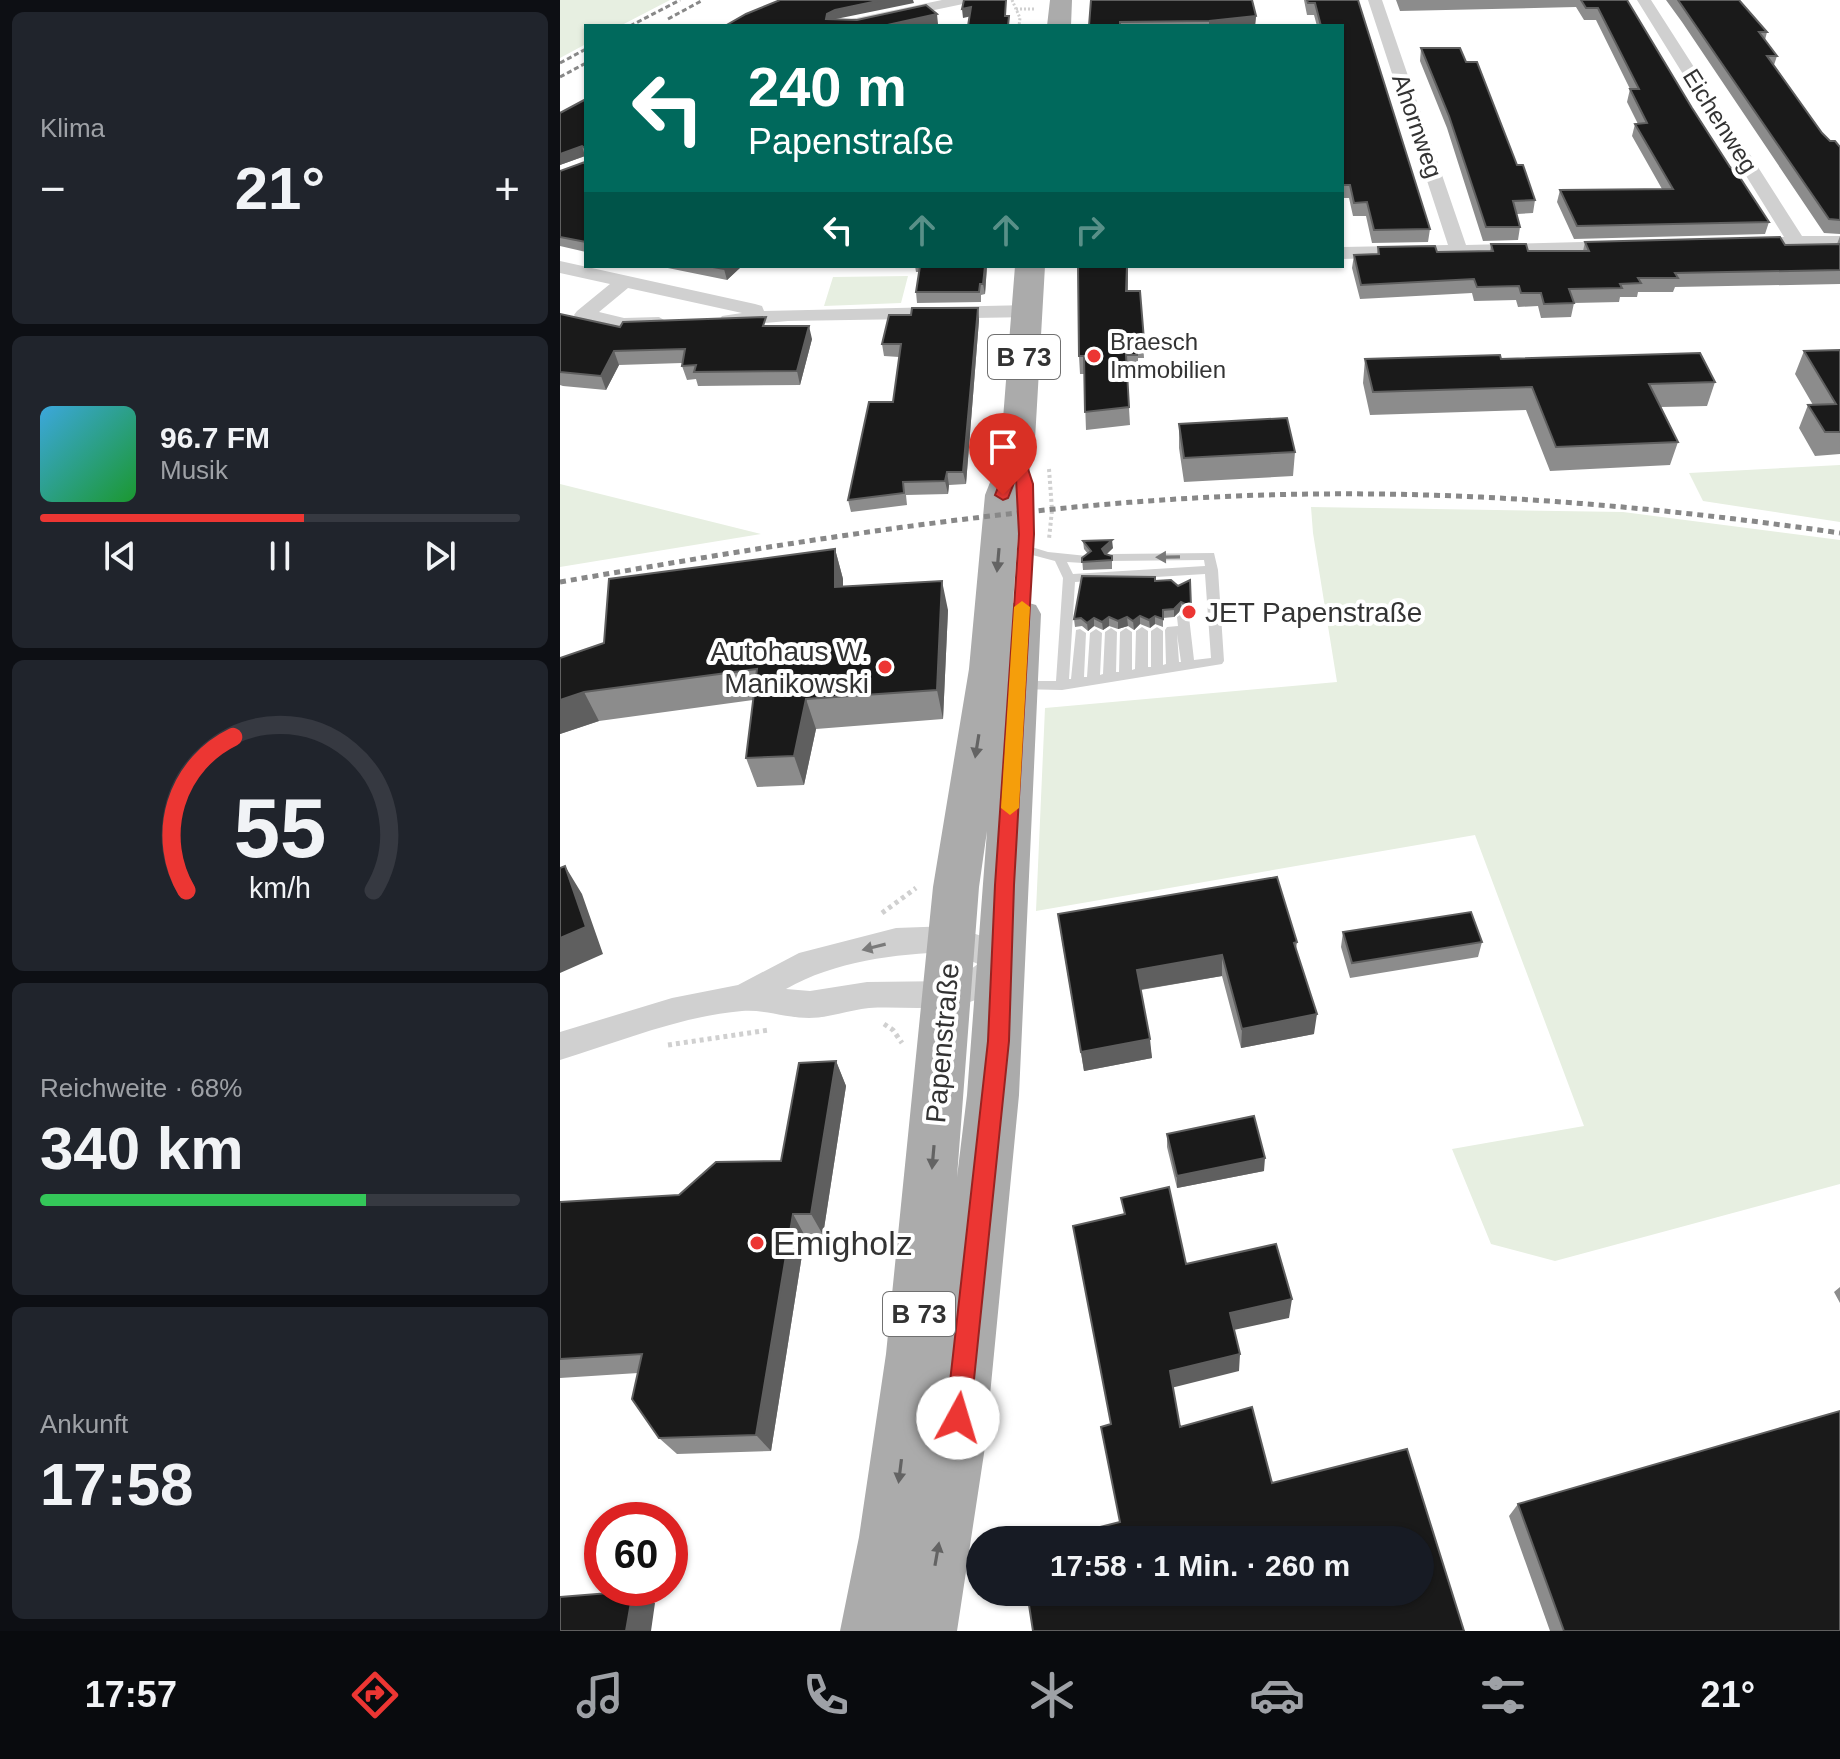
<!DOCTYPE html>
<html lang="de">
<head>
<meta charset="utf-8">
<style>
  body { margin:0; font-family:Helvetica,sans-serif; background:#20242c; color:#f1f3f6; height:100vh; display:flex; flex-direction:column; font-size:30px; white-space:nowrap }
  * { box-sizing:border-box; margin:0 }
  p { font-size:26px; color:#9ea1a6 }
  .icon { flex:none; width:44px; height:44px; fill:none; stroke:currentColor; stroke-width:2; stroke-linecap:round; stroke-linejoin:round }
  .map { position:relative; flex:1; overflow:hidden }
  .details { display:flex; flex-direction:column; gap:12px; padding:12px; background:#0d0f14; width:560px }
  .details>* { flex:none }
  .guide { position:absolute; left:24px; top:24px; width:760px; height:244px; border-radius:0px; box-shadow:0 2px 6px #0004; background:#00695c; color:#fff; overflow:hidden }
  .speed { position:absolute; left:24px; top:1502px; display:flex; gap:16px; font-size:40px; font-weight:700; text-align:center }
  .speed>* { display:grid; place-content:center; width:104px; height:104px; border-radius:50%; background:#171b24; box-shadow:0 2px 6px #0004; line-height:1 }
  .speed .limit { border:12px solid #d22; background:#fff; color:#111 }
  .pin { position:absolute; display:grid; place-items:center; width:68px; height:68px; color:#fff; margin:-82px -34px; border-radius:50% 50% 50% 0; rotate:-45deg; box-shadow:0 0 8px #0007 }
  .pin .icon { rotate:45deg }
  .me { position:absolute; width:88px; margin:-44px; rotate:6deg; stroke-linejoin:round; filter:drop-shadow(0 0 6px #0008) }
  .turn { display:flex; align-items:center; gap:28px; height:168px; padding:0 32px; font-size:36px }
  .turn .icon { width:104px; height:104px; stroke-width:2.5 }
  .turn b { display:block; font-size:56px; line-height:68px }
  .lanes { display:flex; align-items:center; height:76px; padding:0 32px; background:#0003; justify-content:center; gap:40px; direction:ltr }
  .lanes .off { opacity:.35 }
  .big { font-size:60px; font-weight:600; line-height:1.1 }
  .details .widget { flex:1; display:flex; flex-direction:column; justify-content:center; gap:12px; min-width:0; padding:0 28px; border-radius:12px; background:#20242c }
  .details .dial { align-items:center; gap:0 }
  .dial svg { height:208px; overflow:visible; fill:none; stroke:#363941; stroke-width:7; stroke-linecap:round; text-anchor:middle }
  .dial text { fill:#f1f3f6; stroke:none }
  .song { display:flex; align-items:center; gap:24px }
  .cover { width:96px; height:96px; border-radius:12px; background:linear-gradient(135deg,hsl(200 70% 55%),hsl(130 70% 35%)) }
  .played { height:8px; border-radius:4px; background:linear-gradient(90deg,#ec3633 55%,#363941 55%) }
  .keys { display:flex; justify-content:space-around; direction:ltr }
  .heat { display:flex; justify-content:space-between; align-items:center; font-size:44px; direction:ltr }
  .charge { height:12px; border-radius:6px; background:linear-gradient(90deg,#34c759 68%,#363941 0) }
  .trip { position:absolute; left:406px; top:1526px; width:468px; height:80px; border-radius:40px; background:#171b24; box-shadow:0 2px 6px #0004; font-weight:600; line-height:80px; text-align:center }
  .dock { display:flex; height:128px; justify-content:space-around; align-items:center; background:#090b0e; color:#9ea1a6 }
  .dock .icon { width:56px; height:56px }
  .dock .selected { color:#ec3633 }
  .dock b { font-size:36px; color:#f1f3f6 }
  main { display:flex; flex:1; min-height:0 }
  .map>svg:first-child { display:block }
  .green { fill:#e7efe1 }
  .lines { fill:none; stroke-linecap:round; stroke-linejoin:round }
  .path-far2 { stroke:#d0d0d0; stroke-width:3; stroke-dasharray:2 2; stroke-linecap:butt }
  .path-far1 { stroke:#d0d0d0; stroke-width:4; stroke-dasharray:3 3; stroke-linecap:butt }
  .path { stroke:#d0d0d0; stroke-width:5; stroke-dasharray:4 4; stroke-linecap:butt }
  .lane { fill:#d0d0d0; fill-rule:evenodd }
  .street { fill:#d0d0d0; fill-rule:evenodd }
  .primary { fill:#ababab; fill-rule:evenodd }
  .rail-far1 { stroke:#888; stroke-width:3; stroke-dasharray:5 3; stroke-linecap:butt }
  .rail { stroke:#888; stroke-width:5; stroke-dasharray:6 5; stroke-linecap:butt }
  .wall { fill:#8c8c8c }
  .shaded-wall { fill:#5f5f5f }
  .building { fill:#1a1a1a; stroke:#5f5f5f; stroke-width:2 }
  .oneway { fill:#7a7a7a }
  .oneway2 { fill:#636363 }
  .route { fill:#ec3633; stroke:#992321; stroke-width:2 }
  .slow { fill:#f59e0b }
  .poi-dot { fill:#ec3633; stroke:#fff; stroke-width:3 }
  .labels { text-anchor:middle; stroke-width:8; stroke-linejoin:round; paint-order:stroke }
  .far-street-label { font-size:24px; fill:#333; stroke:#fff }
  .far-poi-label { font-size:24px; fill:#333; stroke:#fff; text-anchor:start }
  .shield { fill:#fff; stroke:#707070; stroke-width:2 }
  .shield-label { font-size:26px; font-weight:bold; fill:#333 }
  .poi-label { font-size:28px; fill:#333; stroke:#fff; text-anchor:start }
  .street-label { font-size:28px; fill:#333; stroke:#fff }
  .near-poi-label { font-size:34px; fill:#333; stroke:#fff; text-anchor:start }
</style>
</head>
<body>
<main>
<section class="details">
<div class="widget"><p>Klima</p>
<div class="heat"><a>−</a><b class="big">21°</b><a>+</a></div>
</div>
<div class="widget">
<div class="song"><i class="cover"></i><div><b>96.7 FM</b><p>Musik</p></div></div>
<div class="played"></div>
<div class="keys"><svg class="icon" aria-label="previous" viewBox="0 0 24 24"><path d="M18 5L8 12l10 7zM5 5v14"/></svg><svg class="icon" aria-label="pause" viewBox="0 0 24 24"><path d="M8 5v14M16 5v14"/></svg><svg class="icon" aria-label="next" viewBox="0 0 24 24"><path d="M6 5l10 7-10 7zM19 5v14"/></svg></div>
</div>
<div class="widget dial"><svg viewBox="0 0 100 80">
<path d="M14 69A42 42 0 1 1 86 69"/>
<path d="M14 69A42 42 0 0 1 32 10" stroke="#ec3633"/>
<text x="50" y="56" font-size="32" font-weight="700">55</text>
<text x="50" y="72" font-size="11">km/h</text>
</svg></div>
<div class="widget"><p>Reichweite · 68%</p><b class="big">340 km</b><div class="charge"></div></div>
<div class="widget"><p>Ankunft</p><b class="big">17:58</b></div>
</section>
<div class="map">
<svg width="1280" height="1631" viewBox="0 0 1280 1631">
  <rect width="100%" height="100%" fill="#fff"/>
  <path class="green" d="M0,0H110L60,26H26V44L0,58Z
    M348,276L341,303L264,306L273,277Z
    M1280,465V522L1143,501L1129,473Z
    M0,484L201,534L0,567Z
    M751,507L1063,512L1280,540V1184L995,1261L931,1244L892,1149L1024,1126L915,835L476,911L485,708L777,682L753,533Z"/>
  <g class="lines">
    <path class="path-far2" d="M452,0L460,18L459,26
      M456,9H475"/>
    <path class="path-far1" d="M489,469L492,510L489,539"/>
    <path class="path" d="M322,913L356,888
      M324,1024L333,1030L342,1043
      M108,1045L209,1030"/>
    <path class="lane" d="M465,545L488,552L527,556L529,559L523,563L507,562L513,574L645,566L644,560L548,561L546,558L552,554L654,553L658,570L664,661L662,664L502,690L454,689L453,686L459,681H496L503,578L495,561L461,552L459,549ZM645,574L651,658L634,660L629,617L623,613L617,617L618,626L607,627L605,630L606,664L603,665V631L597,627L591,631V667H588V631L582,627L576,631L575,669L572,670V632L566,628L560,632L559,672H556L557,632L551,628L545,632L543,674L540,675L542,633L536,629L530,633L527,677H524L526,633L520,629L516,630L511,679H509L515,582ZM617,634L621,662H619Z"/>
    <path class="street" d="M382,0H410L403,4L298,26H270L277,22Z
      M808,0H822L906,245L1061,241L1068,243L1070,247L1068,251L782,259V247L888,245Z
      M1077,0H1091L1242,236H1280V246L1181,247L1178,243L1181,239L1224,237Z
      M0,261L195,304L202,306L204,311L467,305L477,311L467,317L228,321L169,326L162,324L159,320L162,316L182,313L68,288L39,312L64,318L99,317L109,323C92,340 39,324 17,319L14,315L17,311L50,284L0,273Z
      M391,926C413,934 446,940 456,962C427,1021 362,1005 309,1008C289,1010 269,1018 249,1018C227,1018 204,1009 182,1011C121,1016 59,1042 0,1060V1032L112,998L178,985L239,953L336,928ZM390,952L418,964L394,981L307,982L250,991L226,989C275,961 335,954 390,952Z"/>
    <path class="primary" d="M490,0H512L511,26H487Z
      M455,266H485L474,457L461,495L453,603L462,601L476,605L481,614L459,1095L425,1447L397,1631H280L299,1537L326,1354L373,887L409,669L425,495L440,457ZM427,831L407,1095L397,1177L419,887Z"/>
    <path class="rail-far1" d="M108,19L143,0
      M70,26L120,0
      M0,63L26,49
      M0,77L26,63"/>
    <path class="rail" d="M0,582C250,539 503,496 758,494C933,492 1107,508 1280,533"/>
  </g>
  <path class="wall" d="M531,0L696,16L695,26H529Z
    M744,0H798L870,229L868,242L812,243L806,216H793L789,198H782V26H757L754,15H747Z
    M836,0H1067L1132,108L1170,167L1209,222L1205,234L1014,239L997,202L1000,190L1102,189L1072,136L1075,124H1078L1067,102L1070,89L1036,20H1024L1016,7L840,11Z
    M1106,0H1181H1179L1207,32L1205,40L1217,56L1214,65L1262,133L1270,141L1280,147V234L1264,233L1122,22Z
    M861,48L906,62L975,200L973,213L957,214L960,227L958,240L923,241L887,128L860,61Z
    M26,99V252L0,246V171L25,162V156L0,165Z
    M1280,236V284L1115,287L1113,292H1078L1077,297H1060L1059,302L1014,303L1011,317L981,318L978,306L958,307L956,300L914,301L912,293L800,299L792,268L794,255L817,254L818,247L877,252L930,251L931,244L968,251H1023L1025,242L1225,245L1277,244Z
    M98,266H182L167,280Z
    M355,266H427L425,294L421,295V302L357,303L356,292L359,272H356Z
    M518,266H568V291H580L584,358H578V373H567L570,425L526,430L524,374H520L519,356Z
    M418,308L419,320L406,484L389,485L388,494L346,495L347,505L291,512L288,500L333,402L339,357L324,356L322,344L351,315Z
    M0,314L60,327L208,326L252,339L240,385L138,386L136,379L127,380L122,366V363L59,365L46,390L3,386L0,385Z
    M1280,350V454L1255,456L1239,428L1248,405H1253L1235,374L1244,351Z
    M805,359H941L1155,382L1147,406L1101,407L1118,442L1110,465L990,471L966,410L810,415L803,383Z
    M619,424L735,452L733,476L624,482L619,448Z
    M523,541L553,548L546,555L552,556V569L523,570L522,558L528,554L524,549Z
    M275,549L283,579V586L388,610L383,719L256,729L244,785L197,787L186,758L193,700L39,721L0,734V658L44,643Z
    M630,580L631,616L621,610L614,617L603,618V627L595,624L590,628L580,624L574,630L568,626L558,629L549,626L543,630L534,626L528,631L522,626L515,627L514,619L595,581L618,586Z
    M783,932L922,942L918,957L790,978L781,947Z
    M501,935L737,942L736,950L754,1034L681,1048L662,976L581,990L592,1058L524,1071Z
    M276,1061L286,1086L263,1235L245,1236L211,1451L117,1454L99,1438L78,1373L0,1378V1202L119,1195L221,1161Z
    M607,1134L704,1171L617,1188L607,1147Z
    M1280,1287V1303L1274,1292Z
    M958,1504L1280,1631H990L949,1516Z"/>
  <path class="shaded-wall" d="M322,0H353L354,3L276,19H266L267,14L275,10Z
    M411,7L412,16L403,18L402,9Z
    M377,14L378,24L367,26H323Z
    M696,16L695,26H649V21Z
    M22,146L25,156L0,165V154Z
    M168,266H182L167,280L164,269Z
    M425,266H427L425,294L423,284Z
    M567,266H568L567,309L566,291Z
    M418,308L419,320L406,484L403,472Z
    M249,326L252,339L240,385L237,371Z
    M54,351L59,365L46,390L41,376Z
    M387,472L389,485L388,494L385,481Z
    M552,540L553,548L543,557L542,549Z
    M275,549L283,579V617L275,587Z
    M382,581L388,610L383,719L377,690Z
    M621,602V610L614,617V609Z
    M580,616V624L574,630L573,621Z
    M595,616V624L590,628L589,620Z
    M549,617V626L543,630L542,622Z
    M567,617L568,626L558,629V621Z
    M534,618V626L528,631L527,623Z
    M24,692L39,721L0,734V700Z
    M246,699L256,729L244,785L234,756Z
    M5,866L22,894L43,954L0,973V938Z
    M662,955V976L578,990L577,970Z
    M757,1014L754,1034L681,1048L682,1029Z
    M590,1039L592,1058L524,1071L521,1052Z
    M276,1061L286,1086L263,1235L251,1214Z
    M705,1158L704,1171L617,1188V1176Z
    M233,1214L245,1236L211,1451L196,1435Z
    M732,1299L729,1318L669,1331L670,1313Z
    M680,1354L679,1371L611,1388L610,1371Z
    M73,1591L95,1603L91,1631H66Z"/>
  <path class="building" d="M220,0H322L275,10L267,14L266,19L297,20L366,5L377,14L323,26H165L186,14Z
    M404,0H446L445,16H449L448,26H408L411,7L402,9Z
    M531,0H692L696,16L649,21L560,22V26H529Z
    M747,0H798L870,229L814,230L807,202L794,203L790,185H782V26H761L755,3H748Z
    M1021,0H1067L1132,108L1170,167L1175,170L1209,222L1017,226L1000,190L1113,189L1075,124L1087,123L1070,89H1079L1038,8H1026Z
    M1118,0H1179L1207,32H1199L1217,56H1207L1262,133L1270,141H1275L1280,147V220L1269,219Z
    M861,48H900L906,62H917L957,165H963L975,200L953,201L960,227H926L889,116Z
    M26,99V242L0,237V171L25,162L26,149L22,146L0,154V113Z
    M1220,237L1225,245L1280,244V270L1115,273L1118,278H1078L1081,283L1060,284L1062,288L1009,289L1014,303L984,304L981,293H961L959,286L917,287L914,279L801,285L794,255L819,254L818,247L875,246L877,252L933,251L931,244H966L968,251H1029L1025,242Z
    M147,266H168L164,269Z
    M360,266H425L423,284H420L419,292H356Z
    M518,266H567L566,291H580L584,340H577V355H566L569,407L525,412L524,356H519Z
    M352,308H418L403,472H387L385,481L343,482L344,493L288,500L309,402H333L341,344H322L329,315H351Z
    M0,314L60,327L63,322L206,317L203,326H249L237,371L134,372L136,365L122,366L125,349L54,351L41,376L0,372Z
    M1280,350V432H1265L1248,405L1276,404L1244,351Z
    M1140,353L1155,382L1089,384L1118,442L996,447L972,387L813,392L805,359L940,355L941,359Z
    M727,418L735,452L624,458L619,424Z
    M552,540L542,549L545,554L552,556V560L522,562V558L531,551L523,541Z
    M275,549V587L382,581L377,690L246,699L234,756L186,758L197,669L24,692L0,700V658L44,643L49,579Z
    M522,576L595,577V581L611,580L618,586L630,580L631,607L621,602L614,609L603,610V619L595,616L589,620L580,616L573,621L567,617L558,621L549,617L542,622L534,618L527,623L521,618L514,619Z
    M5,866L26,927L0,938V868Z
    M717,877L737,942L734,943L757,1014L682,1029L662,955L577,970L590,1039L521,1052L498,914Z
    M911,912L922,942L792,963L783,932Z
    M276,1061L251,1214H233L196,1435L99,1438L72,1399L82,1354L0,1359V1202L119,1195L156,1162L221,1161L239,1063Z
    M694,1116L705,1158L617,1176L607,1134Z
    M609,1187L626,1264L716,1244L732,1299L670,1313L680,1354L610,1371L620,1427L692,1407L712,1483L847,1449L904,1631H473L467,1592H860V1540H488L560,1522L541,1427L551,1424L513,1226L565,1214L561,1198Z
    M1280,1411V1631H1004L958,1504Z
    M73,1591L66,1631H0V1597Z"/>
  <defs><path id="oneway-solid" d="M-6-.8H1V-3.2L6.5 0L1 3.2V.8H-6Z" transform="scale(2)"/></defs>
  <g class="oneway">
    <use href="#oneway-solid" transform="translate(608 557) rotate(179)"/>
    <use href="#oneway-solid" transform="translate(314 947) rotate(166)"/>
  </g>
  <g class="oneway2">
    <use href="#oneway-solid" transform="translate(438 560) rotate(95)"/>
    <use href="#oneway-solid" transform="translate(417 746) rotate(99)"/>
    <use href="#oneway-solid" transform="translate(373 1157) rotate(95)"/>
    <use href="#oneway-solid" transform="translate(340 1471) rotate(97)"/>
    <use href="#oneway-solid" transform="translate(377 1554) rotate(-80)"/>
  </g>
  <path class="route" d="M457,452L464,457L473,484L474,534L454,885L449,1041L410,1418L407,1427L398,1430L389,1427L386,1418L428,1041L435,885L459,534L456,478L448,498L443,500L435,495L450,457Z"/>
  <path class="slow" d="M462,601L470,607L459,808L450,815L441,808L454,607Z"/>
  <g class="poi-dot">
    <circle cx="534" cy="356" r="8"/>
    <circle cx="629" cy="612" r="8"/>
    <circle cx="325" cy="667" r="8"/>
    <circle cx="197" cy="1243" r="8"/>
  </g>
  <g class="labels">
    <g class="far-street-label">
      <text transform="translate(1160 121) rotate(58)" y="8">Eichenweg</text>
      <text transform="translate(857 126) rotate(71)" y="8">Ahornweg</text>
    </g>
    <g class="far-poi-label">
      <text x="550" y="350">Braesch<tspan x="550" dy="28">Immobilien</tspan></text>
    </g>
    <g class="shield">
      <rect x="428" y="335" width="72" height="44" rx="6"/>
      <rect x="323" y="1292" width="72" height="44" rx="6"/>
    </g>
    <g class="shield-label">
      <text x="464" y="366">B 73</text>
      <text x="359" y="1323">B 73</text>
    </g>
    <g class="poi-label">
      <text x="645" y="622">JET Papenstraße</text>
      <text x="309" y="661" text-anchor="end">Autohaus W.<tspan x="309" dy="32">Manikowski</tspan></text>
    </g>
    <g class="street-label">
      <text transform="translate(382 1043) rotate(-85)" y="10">Papenstraße</text>
    </g>
    <g class="near-poi-label">
      <text x="213" y="1255">Emigholz</text>
    </g>
  </g>
</svg>
<div class="speed"><div class="limit">60</div></div>
<div class="pin" style="left:443px;top:495px;background:#d93025"><svg class="icon" aria-label="arrive" viewBox="0 0 24 24"><path d="M6 21V4h12l-3 4 3 4H6"/></svg></div>
<svg class="me" style="left:398px;top:1418px" viewBox="-20 -20 40 40"><circle r="19" fill="#fff"/><path d="M0-13L10 11 0 6-10 11z" fill="#ec3633"/></svg>
<div class="trip">17:58 · 1 Min. · 260 m</div>
<div class="guide">
<div class="turn"><svg class="icon" aria-label="left" viewBox="0 0 24 24"><path d="M17 20v-9H6M10 6l-5 5 5 5"/></svg><div><b>240 m</b>Papenstraße</div></div>
<div class="lanes"><svg class="icon" aria-label="left" viewBox="0 0 24 24"><path d="M17 20v-9H6M10 6l-5 5 5 5"/></svg><svg class="icon off" aria-label="ahead" viewBox="0 0 24 24"><path d="M12 20V5M6 11l6-6 6 6"/></svg><svg class="icon off" aria-label="ahead" viewBox="0 0 24 24"><path d="M12 20V5M6 11l6-6 6 6"/></svg><svg class="icon off" aria-label="right" viewBox="0 0 24 24"><path d="M7 20v-9h11M14 6l5 5-5 5"/></svg></div>
</div>
</div>
</main>
<nav class="dock">
<b>17:57</b>
<svg class="icon selected" aria-label="directions" viewBox="0 0 24 24"><path d="M12 3l9 9-9 9-9-9zM9 14v-3h6M13 9l2 2-2 2"/></svg>
<svg class="icon" aria-label="music" viewBox="0 0 24 24"><path d="M9 18V5l10-2v13"/><circle cx="6" cy="18" r="3"/><circle cx="16" cy="16" r="3"/></svg>
<svg class="icon" aria-label="phone" viewBox="0 0 24 24"><path d="M5 4h4l2 5-3 2q2 4 5 5l2-3 5 2v4C11 20 4 13 5 4z"/></svg>
<svg class="icon" aria-label="climate" viewBox="0 0 24 24"><path d="M12 3v18M4 7l16 10M4 17L20 7"/></svg>
<svg class="icon" aria-label="car" viewBox="0 0 24 24"><path d="M5 17H2v-5l4-1 3-4h7l3 4 3 1v5h-3M9 17h6M6 11h13"/><circle cx="7" cy="17" r="2"/><circle cx="17" cy="17" r="2"/></svg>
<svg class="icon" aria-label="filters" viewBox="0 0 24 24"><path d="M4 7h16M4 17h16"/><circle cx="9" cy="7" r="2"/><circle cx="15" cy="17" r="2"/></svg>
<b>21°</b>
</nav>
</body>
</html>
